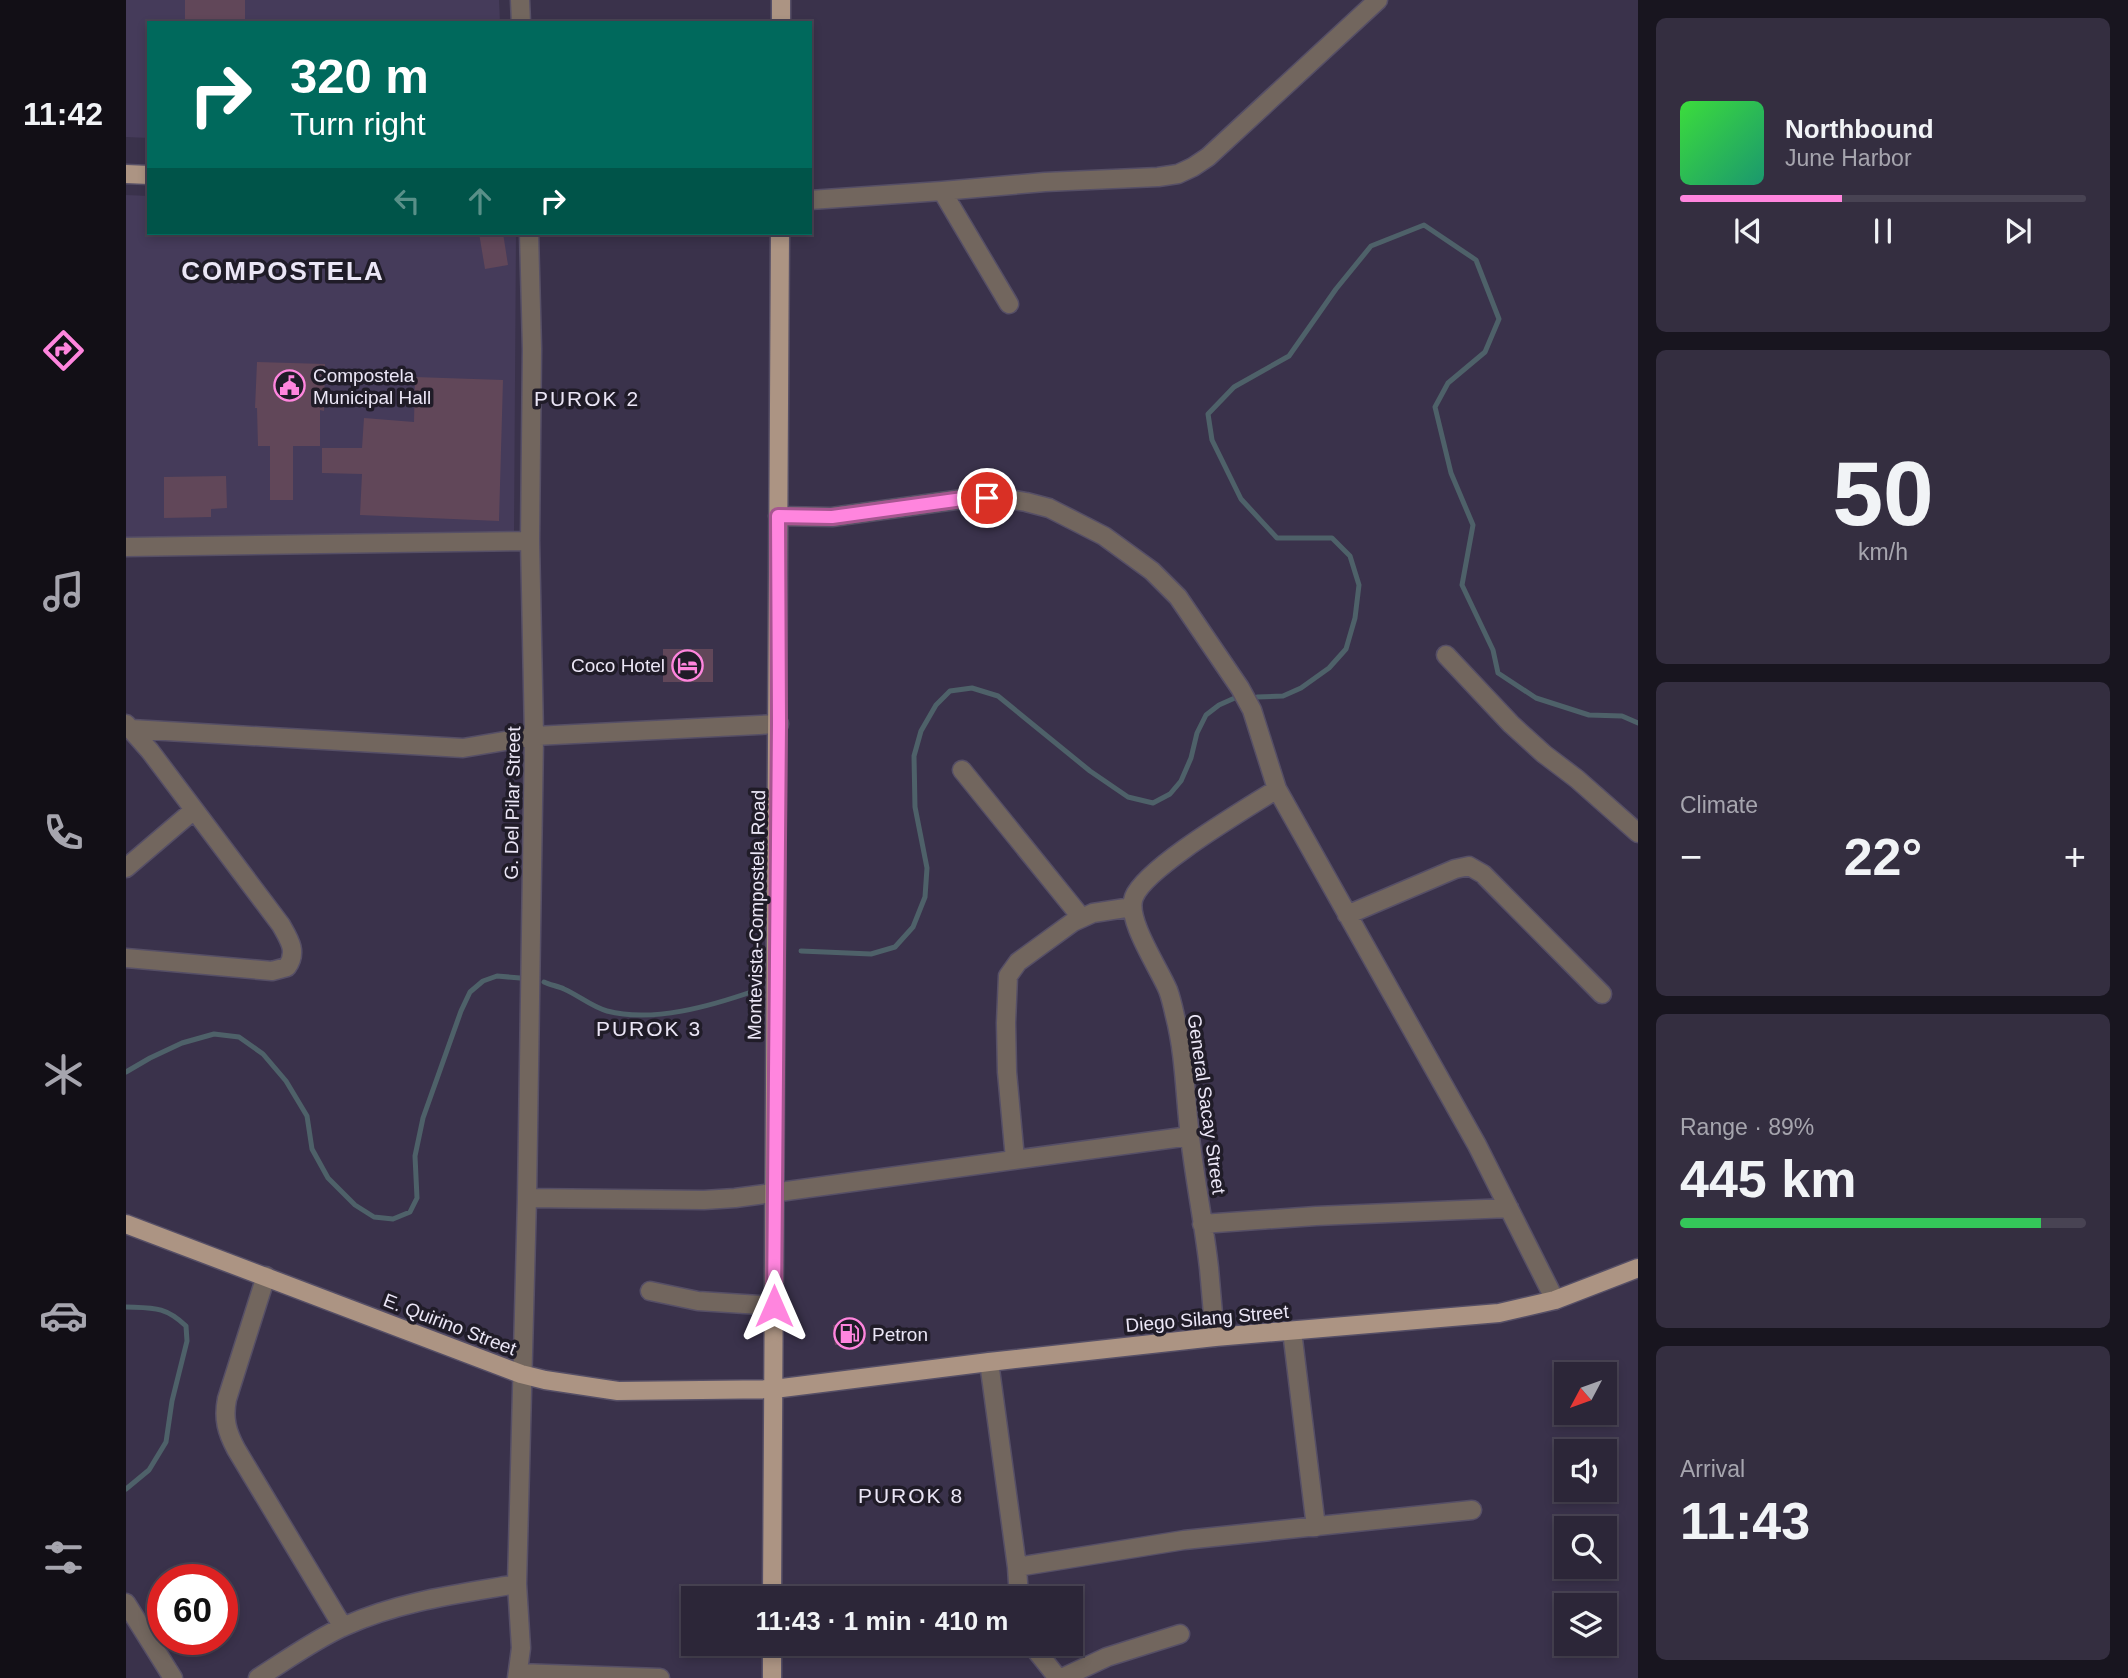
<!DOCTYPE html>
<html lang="en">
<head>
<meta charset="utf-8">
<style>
  body { margin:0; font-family:Helvetica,sans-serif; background:#342e40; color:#f1f3f6; height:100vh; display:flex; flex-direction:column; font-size:26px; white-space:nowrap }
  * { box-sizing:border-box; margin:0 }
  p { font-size:23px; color:#a6a5ae }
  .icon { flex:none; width:38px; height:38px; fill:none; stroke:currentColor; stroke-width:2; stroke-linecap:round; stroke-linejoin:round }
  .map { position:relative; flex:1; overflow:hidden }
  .details { display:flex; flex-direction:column; gap:18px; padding:18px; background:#18151f; width:490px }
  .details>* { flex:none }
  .top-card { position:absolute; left:21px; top:21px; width:665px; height:214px; border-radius:0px; box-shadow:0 4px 10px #0003,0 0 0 2px #484353; background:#00695c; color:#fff; overflow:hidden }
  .needle { width:46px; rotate:229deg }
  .tools { position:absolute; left:1428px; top:1362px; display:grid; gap:14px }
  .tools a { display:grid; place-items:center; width:63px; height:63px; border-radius:0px; background:#2c2638; box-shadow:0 4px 10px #0003,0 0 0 2px #484353; font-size:35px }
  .speed { position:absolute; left:21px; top:1564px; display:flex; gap:14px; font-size:35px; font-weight:700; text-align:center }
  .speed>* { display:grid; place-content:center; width:91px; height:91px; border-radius:50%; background:#2c2638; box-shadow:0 4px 10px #0003,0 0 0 2px #484353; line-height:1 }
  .speed .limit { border:10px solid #d22; background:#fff; color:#111 }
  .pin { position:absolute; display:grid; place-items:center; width:60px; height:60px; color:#fff; margin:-30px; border:4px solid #fff; border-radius:50%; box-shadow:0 2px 7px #0007 }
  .me { position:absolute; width:77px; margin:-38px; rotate:0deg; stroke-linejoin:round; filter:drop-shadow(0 0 5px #0008) }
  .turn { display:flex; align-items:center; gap:24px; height:147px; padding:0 28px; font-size:32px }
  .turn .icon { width:91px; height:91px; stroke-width:2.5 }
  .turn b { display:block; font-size:49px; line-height:60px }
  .lanes { display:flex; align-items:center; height:66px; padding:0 28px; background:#0003; justify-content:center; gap:35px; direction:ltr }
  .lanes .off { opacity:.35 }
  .big { font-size:52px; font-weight:800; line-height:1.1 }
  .details .card { flex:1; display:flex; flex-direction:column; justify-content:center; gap:10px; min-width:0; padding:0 24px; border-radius:10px; background:#342e40 }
  .details .dial { align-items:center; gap:0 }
  .dial b { font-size:91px; line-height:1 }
  .song { display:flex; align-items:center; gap:21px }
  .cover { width:84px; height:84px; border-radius:10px; background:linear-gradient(135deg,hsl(120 70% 55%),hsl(160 70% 35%)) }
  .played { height:7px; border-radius:4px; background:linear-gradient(90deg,#ff85de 40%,#484353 40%) }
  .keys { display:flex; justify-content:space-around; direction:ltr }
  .heat { display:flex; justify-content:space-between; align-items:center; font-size:38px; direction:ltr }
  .charge { height:10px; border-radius:5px; background:linear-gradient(90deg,#34c759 89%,#484353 0) }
  .trip { position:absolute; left:555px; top:1586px; width:402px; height:70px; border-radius:0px; background:#2c2638; box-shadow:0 4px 10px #0003,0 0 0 2px #484353; font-weight:800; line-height:70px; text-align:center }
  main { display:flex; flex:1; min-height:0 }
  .tab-bar { display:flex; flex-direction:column; width:126px; justify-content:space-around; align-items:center; background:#120f16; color:#a6a5ae }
  .tab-bar .icon { width:49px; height:49px }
  .tab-bar .selected { color:#ff85de }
  .tab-bar b { font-size:32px; color:#f1f3f6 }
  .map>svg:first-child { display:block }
  .built { fill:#453b5a }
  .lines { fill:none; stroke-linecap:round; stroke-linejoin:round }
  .stream { stroke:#4e6169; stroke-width:5 }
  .building { fill:#614759 }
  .minor-casing { stroke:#564f66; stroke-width:21 }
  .major-casing { stroke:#564f66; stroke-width:21 }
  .minor { stroke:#72665e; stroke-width:18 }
  .major { stroke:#ac9483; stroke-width:18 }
  .route-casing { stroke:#a65690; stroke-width:18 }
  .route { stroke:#ff85de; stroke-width:12 }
  .labels { text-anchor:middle; stroke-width:7; stroke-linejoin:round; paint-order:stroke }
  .poi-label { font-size:19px; fill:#ebe6f6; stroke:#201c28; text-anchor:start }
  .street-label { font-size:19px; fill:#ebe6f6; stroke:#201c28 }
  .neighbourhood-label { font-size:21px; letter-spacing:2px; fill:#ebe6f6; stroke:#201c28 }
  .district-label { font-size:26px; font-weight:bold; letter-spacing:2px; fill:#ebe6f6; stroke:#201c28 }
</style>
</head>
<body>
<main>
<nav class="tab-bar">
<b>11:42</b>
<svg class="icon selected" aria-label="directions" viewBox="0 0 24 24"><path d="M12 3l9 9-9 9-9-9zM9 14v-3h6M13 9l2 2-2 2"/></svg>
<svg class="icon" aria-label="music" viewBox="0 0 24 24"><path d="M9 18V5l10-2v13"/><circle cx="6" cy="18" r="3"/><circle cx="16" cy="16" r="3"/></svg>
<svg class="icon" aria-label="phone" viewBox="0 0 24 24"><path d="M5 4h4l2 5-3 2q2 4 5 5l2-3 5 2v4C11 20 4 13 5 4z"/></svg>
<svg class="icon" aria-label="climate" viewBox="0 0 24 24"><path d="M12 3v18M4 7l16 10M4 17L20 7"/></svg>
<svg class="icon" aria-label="car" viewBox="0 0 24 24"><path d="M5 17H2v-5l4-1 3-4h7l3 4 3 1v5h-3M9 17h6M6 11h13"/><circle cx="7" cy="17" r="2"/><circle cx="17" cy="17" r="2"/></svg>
<svg class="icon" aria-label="filters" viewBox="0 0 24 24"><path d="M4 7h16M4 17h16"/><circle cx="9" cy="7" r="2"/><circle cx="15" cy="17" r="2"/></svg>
</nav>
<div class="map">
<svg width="1512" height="1678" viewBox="0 0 1512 1678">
  <rect width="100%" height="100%" fill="#3a324b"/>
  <path class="built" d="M0,0H373L374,23H23V138L0,137Z
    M0,195L23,196V233H390L388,531L0,538Z"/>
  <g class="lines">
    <path class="stream" d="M1131,697L1157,696L1175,688L1203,668L1220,649L1229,618L1233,585L1224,556L1206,538H1151L1115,499L1086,440L1082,414L1108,387L1163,356L1210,289L1245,246L1298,225L1350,260L1373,319L1359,352L1322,383L1309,407L1325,473L1347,525L1336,585L1367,650L1372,673L1410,698L1463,715L1496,716L1512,723
      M675,951L745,954L769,947L787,927L799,897L801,868L789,807L788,756L795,731L810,705L824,691L846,688L872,696L964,771L1002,797L1027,803L1044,794L1055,781L1065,758L1071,733L1080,715L1093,705L1111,697
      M418,982C424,985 432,986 438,989C452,995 466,1007 481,1011C527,1023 585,1006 628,991
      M0,1072L24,1058L56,1043L88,1034L113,1037L137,1054L160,1081L181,1116L186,1149L202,1178L229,1205L248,1217L267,1219L284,1212L291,1198L289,1156L297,1118L335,1011L344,992L357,981L371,976L394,978
      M0,1307C27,1308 39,1306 60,1326L61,1341L46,1401L40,1442L23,1470L0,1489"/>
  </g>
  <path class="building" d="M59,0H119V23H59Z
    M353,233H377L382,265L359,269Z
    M131,362L199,364L198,411L194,410V446H167V500H144V446H132L131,408H129Z
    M289,377L377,380L373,521L234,515L236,474L196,473V448H236L238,418L288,422Z
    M100,476L101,508L85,509V517L38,518V477Z
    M537,649H587V682H537Z
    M736,1323L738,1344L709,1345L707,1325Z"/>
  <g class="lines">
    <defs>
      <path id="minor" d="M394,0L395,23
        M816,191L883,304
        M684,200L816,191L919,182L1032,177L1052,174L1067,167L1082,157L1252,0
        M652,516L706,517L844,498H877L900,502L923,508L978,536L1026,571L1052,597L1067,619L1114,688L1126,710L1151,789L1351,1145L1429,1300
        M0,547L404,541
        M1320,655L1385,724L1418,754L1451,779L1512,833
        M5,729L337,748L408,736L653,724
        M836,770L955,917
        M0,868L68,810
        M1221,915L1329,869L1343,866L1357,874L1476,994
        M0,958L146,971L161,967C172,952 163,939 155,925L24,751L0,724
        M889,1159L881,1072L880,1023L882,976L892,962L947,922L967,913L1006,907
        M401,1198L578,1200L609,1198L1064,1136
        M1076,1224L1190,1216L1383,1208
        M140,1276L101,1399C97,1419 101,1432 110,1449L217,1627
        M524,1291L572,1301L648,1306
        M1166,1331L1190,1527
        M1089,1337C1087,1314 1085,1291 1083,1268C1078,1224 1069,1181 1064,1137C1059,1096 1059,1055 1049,1016C1047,1007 1045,998 1042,990C1033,968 999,919 1008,897C1020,867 1120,809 1151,789
        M863,1362L891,1567L893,1598
        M891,1567L1058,1540L1346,1510
        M0,1603L47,1678
        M904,1643L932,1678
        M393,1673L534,1678
        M132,1678C159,1661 191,1638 219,1626C274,1601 332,1594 391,1584
        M391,1678L395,1648L391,1584L401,1198L408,736L404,541L406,349L403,233
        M936,1678L981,1657L1054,1634"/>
      <path id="major" d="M655,23V0
        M0,174L23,175
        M0,1224L395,1374L419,1380L492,1391L648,1389L863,1362L1089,1337L1373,1313L1429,1300L1512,1268
        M646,1598L654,233
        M646,1678V1643"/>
    </defs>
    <use href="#minor" class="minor-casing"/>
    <use href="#major" class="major-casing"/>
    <use href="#minor" class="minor"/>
    <use href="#major" class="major"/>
  </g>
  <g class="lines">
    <defs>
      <path id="route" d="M648,1306L653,724L652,516L706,517L844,498H861"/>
    </defs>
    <use href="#route" class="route-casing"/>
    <use href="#route" class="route"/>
  </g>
  <defs>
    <symbol id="civic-ring" viewBox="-11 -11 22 22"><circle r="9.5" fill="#201c28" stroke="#ff85de" stroke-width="1.5"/><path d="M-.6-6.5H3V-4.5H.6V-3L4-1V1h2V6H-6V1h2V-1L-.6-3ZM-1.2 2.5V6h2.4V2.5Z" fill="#ff85de"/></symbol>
    <symbol id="hotel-ring" viewBox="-11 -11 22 22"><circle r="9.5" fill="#201c28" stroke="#ff85de" stroke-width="1.5"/><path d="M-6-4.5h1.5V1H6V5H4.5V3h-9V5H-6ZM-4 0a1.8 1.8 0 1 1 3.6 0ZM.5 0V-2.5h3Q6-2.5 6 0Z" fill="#ff85de"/></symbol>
    <symbol id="fuel-ring" viewBox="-11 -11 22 22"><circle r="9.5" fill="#201c28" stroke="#ff85de" stroke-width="1.5"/><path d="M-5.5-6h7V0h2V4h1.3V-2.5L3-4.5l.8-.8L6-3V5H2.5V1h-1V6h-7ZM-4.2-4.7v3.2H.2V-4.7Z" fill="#ff85de"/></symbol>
  </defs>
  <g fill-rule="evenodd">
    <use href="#civic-ring" x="146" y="368" width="35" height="35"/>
    <use href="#hotel-ring" x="544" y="648" width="35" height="35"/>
    <use href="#fuel-ring" x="706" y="1316" width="35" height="35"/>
  </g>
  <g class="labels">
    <g class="poi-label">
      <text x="187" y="382">Compostela<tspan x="187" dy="22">Municipal Hall</tspan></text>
      <text x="539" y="672" text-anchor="end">Coco Hotel</text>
      <text x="746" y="1341">Petron</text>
    </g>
    <g class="street-label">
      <text transform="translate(386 803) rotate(-89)" y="7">G. Del Pilar Street</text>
      <text transform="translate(630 915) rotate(-89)" y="7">Montevista-Compostela Road</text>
      <text transform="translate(1081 1104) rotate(82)" y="7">General Sacay Street</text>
      <text transform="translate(1081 1318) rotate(-5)" y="7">Diego Silang Street</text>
      <text transform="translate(324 1324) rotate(21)" y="7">E. Quirino Street</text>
    </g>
    <g class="neighbourhood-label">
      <text x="461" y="406">PUROK 2</text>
      <text x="523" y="1036">PUROK 3</text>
      <text x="785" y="1503">PUROK 8</text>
    </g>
    <g class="district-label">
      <text x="157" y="280">COMPOSTELA</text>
    </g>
  </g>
</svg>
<div class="tools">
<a><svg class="needle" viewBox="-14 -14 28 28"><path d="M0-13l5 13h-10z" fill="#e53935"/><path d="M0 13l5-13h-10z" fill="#a6a5ae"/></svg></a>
<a><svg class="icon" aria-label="sound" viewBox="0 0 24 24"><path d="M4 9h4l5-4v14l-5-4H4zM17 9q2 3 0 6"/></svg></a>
<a><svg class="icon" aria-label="search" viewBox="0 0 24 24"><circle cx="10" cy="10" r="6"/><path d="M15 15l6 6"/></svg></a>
<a><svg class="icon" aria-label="layers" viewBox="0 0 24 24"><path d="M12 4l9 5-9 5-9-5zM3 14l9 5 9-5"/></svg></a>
</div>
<div class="speed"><div class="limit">60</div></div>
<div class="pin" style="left:861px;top:498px;background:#d93025"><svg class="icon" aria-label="arrive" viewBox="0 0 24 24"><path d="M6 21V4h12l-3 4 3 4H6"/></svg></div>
<svg class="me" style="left:648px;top:1306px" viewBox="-20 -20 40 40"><path d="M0-17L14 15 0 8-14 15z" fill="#ff85de" stroke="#fff" stroke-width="4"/></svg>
<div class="trip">11:43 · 1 min · 410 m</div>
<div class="top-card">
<div class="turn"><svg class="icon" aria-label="right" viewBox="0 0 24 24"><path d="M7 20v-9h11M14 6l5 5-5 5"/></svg><div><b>320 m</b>Turn right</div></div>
<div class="lanes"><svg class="icon off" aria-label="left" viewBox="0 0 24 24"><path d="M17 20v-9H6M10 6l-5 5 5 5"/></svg><svg class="icon off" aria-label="ahead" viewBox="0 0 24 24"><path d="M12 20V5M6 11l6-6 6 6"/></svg><svg class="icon" aria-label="right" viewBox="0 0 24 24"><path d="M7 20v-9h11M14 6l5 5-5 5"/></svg></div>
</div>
</div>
<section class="details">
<div class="card">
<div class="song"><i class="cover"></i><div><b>Northbound</b><p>June Harbor</p></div></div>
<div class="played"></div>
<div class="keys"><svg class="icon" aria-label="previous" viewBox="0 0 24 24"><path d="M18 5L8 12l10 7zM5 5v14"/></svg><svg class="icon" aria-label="pause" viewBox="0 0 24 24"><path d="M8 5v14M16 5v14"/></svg><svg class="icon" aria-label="next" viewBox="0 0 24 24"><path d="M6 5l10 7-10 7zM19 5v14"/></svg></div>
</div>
<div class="card dial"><b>50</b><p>km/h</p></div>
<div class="card"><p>Climate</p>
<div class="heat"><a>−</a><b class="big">22°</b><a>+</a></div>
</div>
<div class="card"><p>Range · 89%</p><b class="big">445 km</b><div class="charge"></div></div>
<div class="card"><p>Arrival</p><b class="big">11:43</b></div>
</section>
</main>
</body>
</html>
